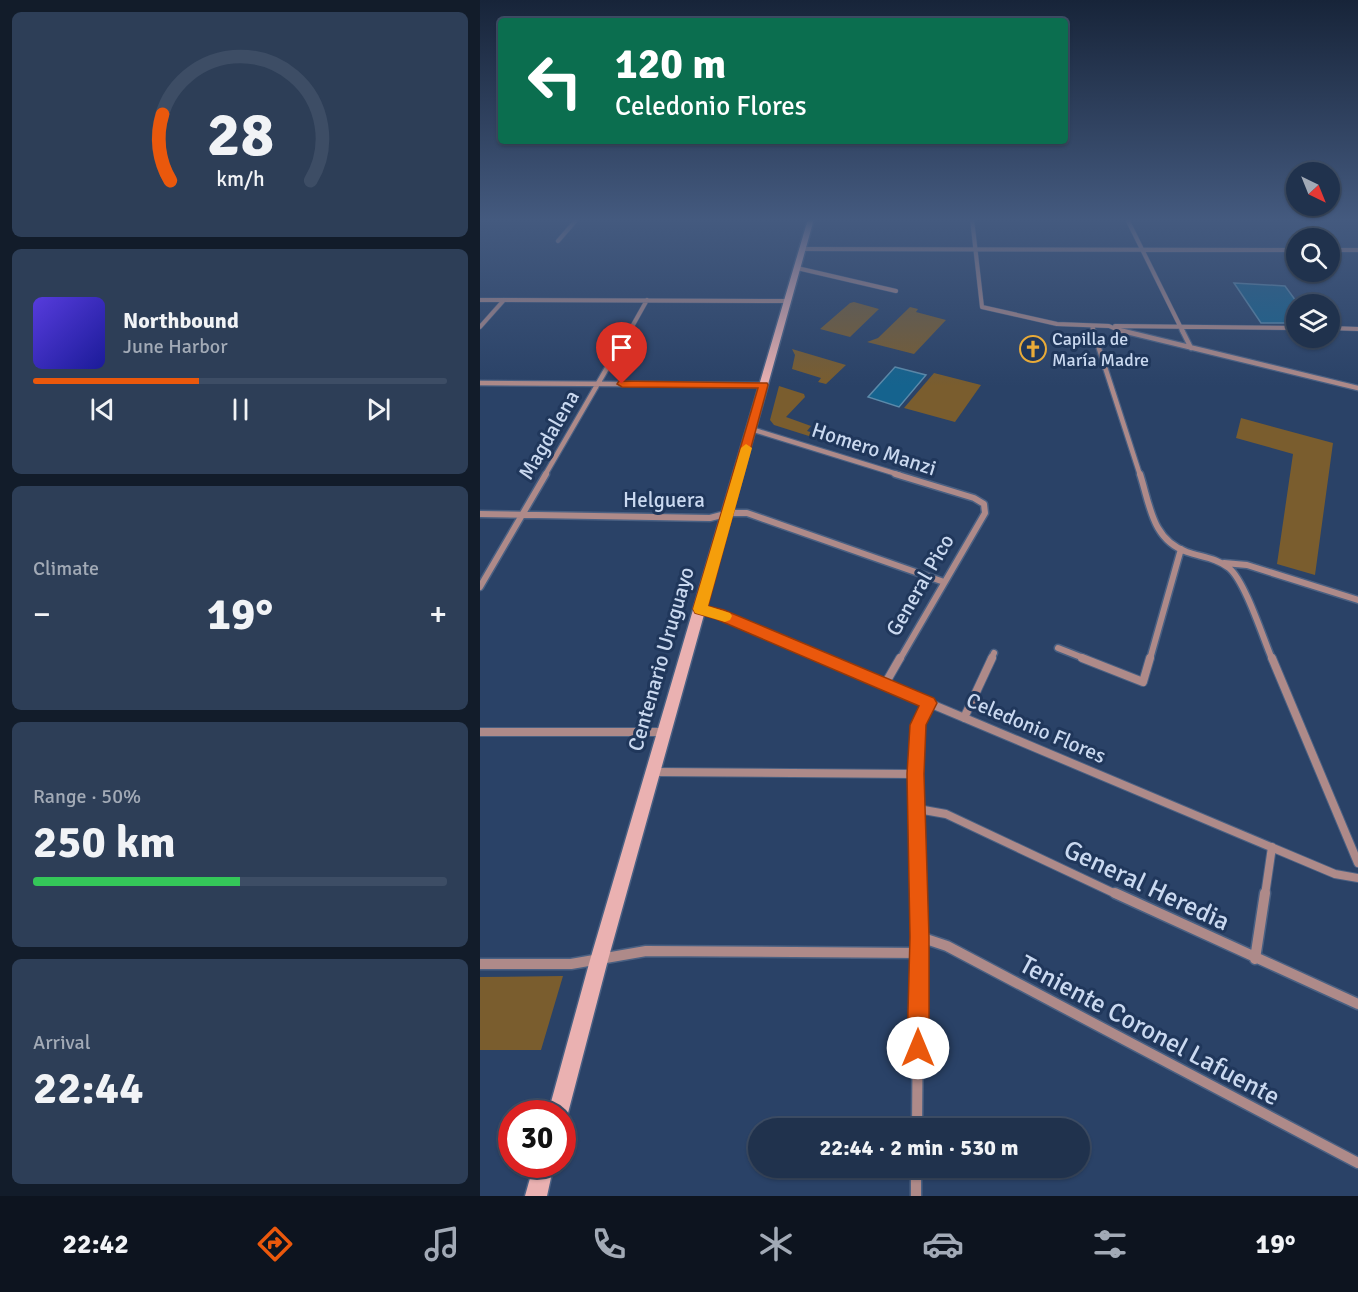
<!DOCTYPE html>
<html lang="en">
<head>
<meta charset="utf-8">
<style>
  body { margin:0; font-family:Signika,sans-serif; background:#2d3e57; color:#f1f3f6; height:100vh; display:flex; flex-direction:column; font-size:22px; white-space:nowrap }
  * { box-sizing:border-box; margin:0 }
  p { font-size:20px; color:#a2aab6 }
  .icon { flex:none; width:33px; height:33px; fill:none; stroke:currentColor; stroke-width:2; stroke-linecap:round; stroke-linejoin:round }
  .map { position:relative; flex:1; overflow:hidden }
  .sheet { display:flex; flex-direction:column; gap:12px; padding:12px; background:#121c2a; width:480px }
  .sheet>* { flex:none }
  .hud { position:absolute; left:18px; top:18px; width:570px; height:126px; border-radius:6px; box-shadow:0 2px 4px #0004,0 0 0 2px #3d4d65; background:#0b6e4f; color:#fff; overflow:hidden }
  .needle { width:39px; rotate:137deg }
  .tools { position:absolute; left:806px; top:162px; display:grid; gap:12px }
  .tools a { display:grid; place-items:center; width:54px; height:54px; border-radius:50%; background:#20324d; box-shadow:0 2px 4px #0004,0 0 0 2px #3d4d65; font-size:30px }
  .speed { position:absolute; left:18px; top:1100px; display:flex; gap:12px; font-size:30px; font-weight:700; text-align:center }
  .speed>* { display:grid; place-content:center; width:78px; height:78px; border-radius:50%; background:#20324d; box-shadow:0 2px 4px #0004,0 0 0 2px #3d4d65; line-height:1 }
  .speed .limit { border:9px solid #d22; background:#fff; color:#111 }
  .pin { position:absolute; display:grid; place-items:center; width:51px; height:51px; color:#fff; margin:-62px -26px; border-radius:50% 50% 50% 0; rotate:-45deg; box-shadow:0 0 6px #0007 }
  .pin .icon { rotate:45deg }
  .me { position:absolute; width:66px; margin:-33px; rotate:0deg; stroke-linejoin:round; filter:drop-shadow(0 0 4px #0008) }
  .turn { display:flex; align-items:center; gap:21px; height:126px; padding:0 18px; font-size:27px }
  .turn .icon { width:78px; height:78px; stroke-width:2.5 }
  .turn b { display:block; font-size:42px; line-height:51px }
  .big { font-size:45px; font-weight:800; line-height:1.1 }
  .sheet .card { flex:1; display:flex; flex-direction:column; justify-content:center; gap:9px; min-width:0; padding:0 21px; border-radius:9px; background:#2d3e57 }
  .sheet .dial { align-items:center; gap:0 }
  .dial svg { height:156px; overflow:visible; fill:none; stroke:#3d4d65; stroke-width:7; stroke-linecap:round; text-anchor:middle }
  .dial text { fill:#f1f3f6; stroke:none }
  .song { display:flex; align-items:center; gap:18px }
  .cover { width:72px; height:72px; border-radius:9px; background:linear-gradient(135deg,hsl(250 70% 55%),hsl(240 70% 35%)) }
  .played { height:6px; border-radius:3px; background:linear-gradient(90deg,#ea580c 40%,#3d4d65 40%) }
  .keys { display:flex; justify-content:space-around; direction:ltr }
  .heat { display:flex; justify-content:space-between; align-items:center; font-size:33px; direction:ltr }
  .charge { height:9px; border-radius:4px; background:linear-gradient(90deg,#34c759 50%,#3d4d65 0) }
  .trip { position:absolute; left:268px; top:1118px; width:342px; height:60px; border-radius:30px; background:#20324d; box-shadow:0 2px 4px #0004,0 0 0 2px #3d4d65; font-weight:800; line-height:60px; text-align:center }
  .tabs { display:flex; height:96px; justify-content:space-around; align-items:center; background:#0d141f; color:#a2aab6 }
  .tabs .icon { width:42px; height:42px }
  .tabs .selected { color:#ea580c }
  .tabs b { font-size:27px; color:#f1f3f6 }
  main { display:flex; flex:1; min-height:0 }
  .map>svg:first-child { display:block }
  .green { fill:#7a5d2e }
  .building { fill:#15638e; stroke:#5b8aaa; stroke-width:1.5 }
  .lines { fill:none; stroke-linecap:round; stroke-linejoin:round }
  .street-far4-casing { stroke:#4a6082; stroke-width:5 }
  .street-far3-casing { stroke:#4a6082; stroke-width:7 }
  .street-far2-casing { stroke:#4a6082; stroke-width:9 }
  .street-far1-casing { stroke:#4a6082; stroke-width:10 }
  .street-casing { stroke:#4a6082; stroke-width:13 }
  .secondary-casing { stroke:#4a6082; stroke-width:3 }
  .street-far4 { stroke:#ae8a89; stroke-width:4 }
  .street-far3 { stroke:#ae8a89; stroke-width:4.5 }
  .street-far2 { stroke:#ae8a89; stroke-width:6 }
  .street-far1 { stroke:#ae8a89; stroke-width:8 }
  .street { stroke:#ae8a89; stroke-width:10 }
  .secondary { fill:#eab1b1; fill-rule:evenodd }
  .route { fill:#ea580c; stroke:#983908; stroke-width:1.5 }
  .slow { fill:#f59e0b }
  .labels { text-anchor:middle; stroke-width:6; stroke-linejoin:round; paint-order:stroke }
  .far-poi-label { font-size:18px; fill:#cad9f0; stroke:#20375b; text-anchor:start }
  .street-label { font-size:21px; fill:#cad9f0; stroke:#20375b }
  .near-street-label { font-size:26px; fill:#cad9f0; stroke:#20375b }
</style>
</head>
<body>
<main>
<section class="sheet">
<div class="card dial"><svg viewBox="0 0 100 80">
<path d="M14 69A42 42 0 1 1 86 69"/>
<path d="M14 69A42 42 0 0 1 10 35" stroke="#ea580c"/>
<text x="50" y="56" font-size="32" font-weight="700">28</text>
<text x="50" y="72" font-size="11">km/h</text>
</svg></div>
<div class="card">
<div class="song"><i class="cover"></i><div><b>Northbound</b><p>June Harbor</p></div></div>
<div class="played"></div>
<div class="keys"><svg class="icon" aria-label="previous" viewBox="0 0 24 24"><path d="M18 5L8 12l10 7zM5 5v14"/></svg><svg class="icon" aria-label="pause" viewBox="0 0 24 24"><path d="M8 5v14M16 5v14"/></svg><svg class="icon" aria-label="next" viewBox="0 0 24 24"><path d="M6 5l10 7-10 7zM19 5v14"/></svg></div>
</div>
<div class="card"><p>Climate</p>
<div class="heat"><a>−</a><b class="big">19°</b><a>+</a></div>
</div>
<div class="card"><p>Range · 50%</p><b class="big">250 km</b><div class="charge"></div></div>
<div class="card"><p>Arrival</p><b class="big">22:44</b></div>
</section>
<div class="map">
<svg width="878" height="1196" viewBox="0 0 878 1196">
  <rect width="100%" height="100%" fill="#2a4267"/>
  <path class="green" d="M374,302L399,309L370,337L340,329L370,303Z
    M430,307L438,309L436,312L466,320L434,354L387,342L398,338Z
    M312,349L366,365L346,384L338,382L341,378L312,369L315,355Z
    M454,373L501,385L475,422L424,408Z
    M299,386L324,394L325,397L306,417L331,426L327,431L337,434L346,432L394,448L389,455L294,425L290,420Z
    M761,418L853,443L835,575L797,564L813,454L756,438Z
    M83,976L61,1050H0V977Z"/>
  <path class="building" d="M754,283L805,286L816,301V323H781Z
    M415,367L446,375L419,407L388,397Z"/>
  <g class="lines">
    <defs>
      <path id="street-far4" d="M492,219L502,307L577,324L629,326L643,332
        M647,219L703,332
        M78,241L97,219
        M323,249L816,250
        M849,250H878
        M317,268L416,291
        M0,300L308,301
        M612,326L614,332
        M635,326L816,328
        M0,327L24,300
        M849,328L878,329
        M149,332L167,300"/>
      <path id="street-far3" d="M613,330L660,475
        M639,330L878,388
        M702,330L711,348
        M0,383L283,385
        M271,429L420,475
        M65,475L149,330"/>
      <path id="street-far2" d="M415,474L494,498L504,504L505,513L420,659
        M660,474C670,505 672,540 707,552C721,557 737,558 749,568C765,581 783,638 792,659
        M0,514L230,518L249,513H267L464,582
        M744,563L767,565L878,600
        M0,587L66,474
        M220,609L239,614L346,659
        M578,648L606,659
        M511,659L514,653
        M670,659L701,549"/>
      <path id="street-far1" d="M342,658L855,874L878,878
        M602,658L663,682L670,658
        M792,658L878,863
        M405,684L420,658
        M484,718L512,658
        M0,732H185
        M175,772L435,774
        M438,809L466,814L638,895
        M439,895L435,774L438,725L449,703
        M785,895L792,847"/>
      <path id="street" d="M635,893L878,1004
        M440,937L467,946L878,1163
        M775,959L785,893
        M0,964H91L166,951L438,953
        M437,1128L439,893
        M436,1167V1196"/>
      <path id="secondary" d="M328,219H334L128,960L88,1113L85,1120L82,1121V1113H68L110,960Z
        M54,1164H74L67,1196H45Z"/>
    </defs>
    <use href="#street-far4" class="street-far4-casing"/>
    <use href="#street-far3" class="street-far3-casing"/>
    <use href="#street-far2" class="street-far2-casing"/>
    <use href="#street-far1" class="street-far1-casing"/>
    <use href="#street" class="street-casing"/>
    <use href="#secondary" class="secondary-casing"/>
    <use href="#street-far4" class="street-far4"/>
    <use href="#street-far3" class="street-far3"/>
    <use href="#street-far2" class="street-far2"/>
    <use href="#street-far1" class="street-far1"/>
    <use href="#street" class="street"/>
    <use href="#secondary" class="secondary"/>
  </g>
  <linearGradient id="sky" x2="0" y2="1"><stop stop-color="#172439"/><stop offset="0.57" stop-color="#445a7f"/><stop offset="1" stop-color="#445a7f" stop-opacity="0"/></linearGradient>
  <rect width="878" height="386" fill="url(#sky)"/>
  <path class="route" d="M139,381L287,383L288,385L228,606L244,610L454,698L457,703L446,725L444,774L449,937V1048L446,1056L438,1059L430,1056L427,1048L430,937L427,774L430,725L439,706L236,619L215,613L213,609L278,388L142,387L137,384Z"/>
  <path class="slow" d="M266,444L272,448L228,606L250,613L252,616L250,620L245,622L215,613L213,609L261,448Z"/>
  <defs>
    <symbol id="church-ring" viewBox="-11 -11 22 22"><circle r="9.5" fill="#20375b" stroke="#e9ab38" stroke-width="1.5"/><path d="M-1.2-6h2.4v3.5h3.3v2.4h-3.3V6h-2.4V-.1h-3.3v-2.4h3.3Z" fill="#e9ab38"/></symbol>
  </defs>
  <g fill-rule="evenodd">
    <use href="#church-ring" x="538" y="334" width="30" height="30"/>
  </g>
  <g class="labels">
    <g class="far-poi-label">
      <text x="572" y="345">Capilla de<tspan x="572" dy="21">María Madre</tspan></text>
    </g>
    <g class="street-label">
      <text transform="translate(69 435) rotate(-60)" y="7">Magdalena</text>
      <text transform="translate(394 449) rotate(18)" y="7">Homero Manzi</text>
      <text x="184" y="507">Helguera</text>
      <text transform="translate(440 585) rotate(-60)" y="7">General Pico</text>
      <text transform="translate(181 659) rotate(-74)" y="7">Centenario Uruguayo</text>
      <text transform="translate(556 728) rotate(23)" y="7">Celedonio Flores</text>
    </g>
    <g class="near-street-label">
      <text transform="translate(667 885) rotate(25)" y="9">General Heredia</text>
      <text transform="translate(670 1030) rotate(28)" y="9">Teniente Coronel Lafuente</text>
    </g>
  </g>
</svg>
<div class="tools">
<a><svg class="needle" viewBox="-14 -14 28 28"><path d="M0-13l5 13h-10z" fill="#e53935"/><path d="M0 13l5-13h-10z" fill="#a2aab6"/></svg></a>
<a><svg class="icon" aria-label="search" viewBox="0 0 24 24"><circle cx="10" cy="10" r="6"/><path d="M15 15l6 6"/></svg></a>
<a><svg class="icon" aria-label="layers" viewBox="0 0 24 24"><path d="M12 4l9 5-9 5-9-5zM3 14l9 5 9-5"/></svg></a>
</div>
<div class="speed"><div class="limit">30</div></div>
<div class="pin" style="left:142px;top:384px;background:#d93025"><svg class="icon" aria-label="arrive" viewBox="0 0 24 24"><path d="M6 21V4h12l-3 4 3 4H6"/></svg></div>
<svg class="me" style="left:438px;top:1048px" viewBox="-20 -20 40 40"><circle r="19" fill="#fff"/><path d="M0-13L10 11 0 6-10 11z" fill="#ea580c"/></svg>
<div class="trip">22:44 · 2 min · 530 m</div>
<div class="hud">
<div class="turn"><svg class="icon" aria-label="left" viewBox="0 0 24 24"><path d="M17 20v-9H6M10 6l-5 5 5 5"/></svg><div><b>120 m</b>Celedonio Flores</div></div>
</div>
</div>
</main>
<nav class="tabs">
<b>22:42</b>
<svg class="icon selected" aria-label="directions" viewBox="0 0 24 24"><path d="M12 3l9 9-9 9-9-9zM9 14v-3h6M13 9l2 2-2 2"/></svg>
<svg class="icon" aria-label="music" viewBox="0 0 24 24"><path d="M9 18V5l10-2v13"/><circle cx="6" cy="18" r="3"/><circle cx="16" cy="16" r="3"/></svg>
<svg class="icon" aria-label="phone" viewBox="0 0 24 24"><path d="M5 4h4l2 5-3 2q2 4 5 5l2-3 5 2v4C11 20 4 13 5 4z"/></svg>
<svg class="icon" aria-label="climate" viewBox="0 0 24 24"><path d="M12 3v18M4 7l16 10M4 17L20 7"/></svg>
<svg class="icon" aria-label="car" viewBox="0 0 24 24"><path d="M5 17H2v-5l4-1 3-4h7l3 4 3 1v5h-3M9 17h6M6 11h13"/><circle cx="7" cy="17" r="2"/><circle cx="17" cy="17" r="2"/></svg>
<svg class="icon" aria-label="filters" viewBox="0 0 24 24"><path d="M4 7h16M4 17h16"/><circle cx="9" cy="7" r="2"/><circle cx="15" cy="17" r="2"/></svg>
<b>19°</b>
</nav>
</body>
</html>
